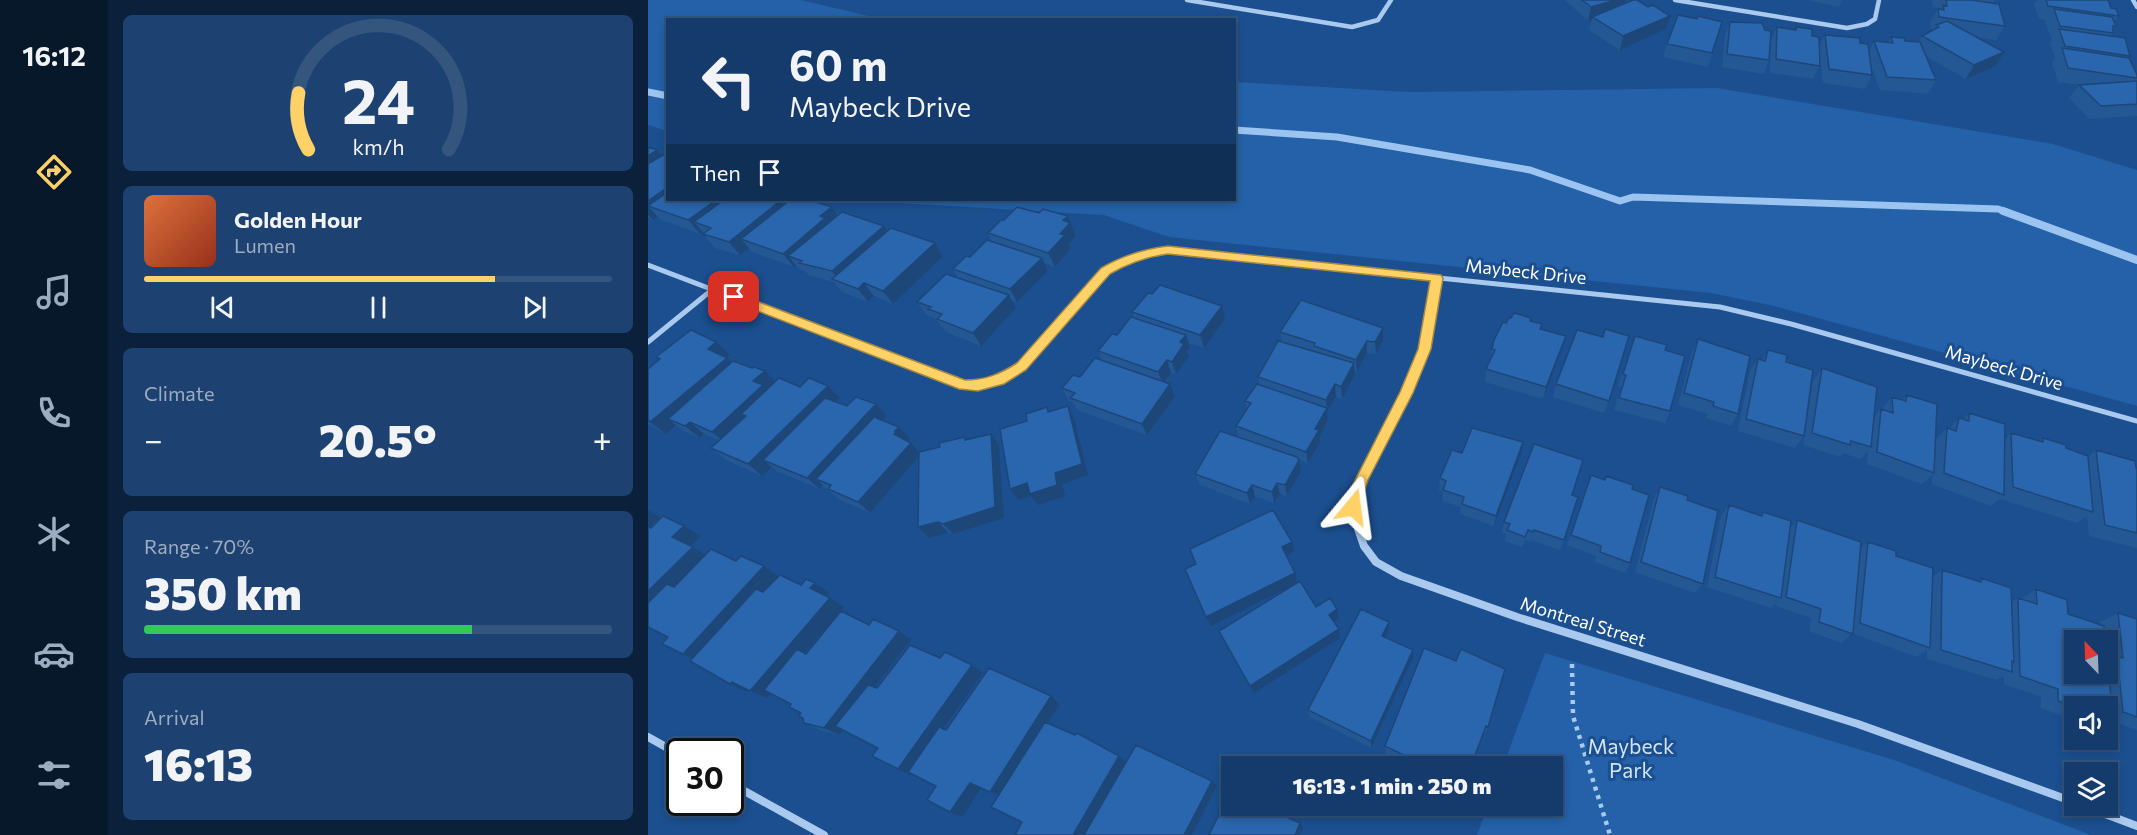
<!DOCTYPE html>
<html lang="en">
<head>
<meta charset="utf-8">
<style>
  body { margin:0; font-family:Commissioner,sans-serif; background:#1d4271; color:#f1f3f6; height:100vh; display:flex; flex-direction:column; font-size:22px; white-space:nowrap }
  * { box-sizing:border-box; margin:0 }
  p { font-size:20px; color:#9dadc1 }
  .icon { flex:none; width:33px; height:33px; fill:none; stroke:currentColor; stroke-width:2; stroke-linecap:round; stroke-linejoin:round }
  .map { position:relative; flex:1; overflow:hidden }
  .details { display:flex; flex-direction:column; gap:15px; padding:15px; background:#0b203b; width:540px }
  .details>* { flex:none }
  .hud { position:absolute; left:18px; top:18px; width:570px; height:183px; border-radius:0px; box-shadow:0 3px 9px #0003,0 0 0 2px #33557e; background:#143b6b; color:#f1f3f6; overflow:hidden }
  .needle { width:39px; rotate:337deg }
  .tools { position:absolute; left:1416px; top:630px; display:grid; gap:12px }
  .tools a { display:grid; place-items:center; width:54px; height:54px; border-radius:0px; background:#143b6b; box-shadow:0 3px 9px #0003,0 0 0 2px #33557e; font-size:30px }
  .speed { position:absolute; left:18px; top:738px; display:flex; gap:12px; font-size:30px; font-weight:700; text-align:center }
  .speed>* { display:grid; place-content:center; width:78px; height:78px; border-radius:50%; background:#143b6b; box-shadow:0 3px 9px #0003,0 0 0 2px #33557e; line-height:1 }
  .speed .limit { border:3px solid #111; border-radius:9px; background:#fff; color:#111 }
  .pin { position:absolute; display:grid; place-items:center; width:51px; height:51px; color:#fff; margin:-26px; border-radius:12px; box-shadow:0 3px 9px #0006 }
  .me { position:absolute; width:66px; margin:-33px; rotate:16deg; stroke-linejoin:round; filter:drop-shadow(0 0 4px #0008) }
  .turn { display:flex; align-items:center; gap:21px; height:126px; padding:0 24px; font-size:27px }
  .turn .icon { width:78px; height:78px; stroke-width:2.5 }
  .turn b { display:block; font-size:42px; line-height:51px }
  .then { display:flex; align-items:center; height:57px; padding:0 24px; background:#0003; gap:12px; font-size:22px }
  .big { font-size:45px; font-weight:800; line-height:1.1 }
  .details .card { flex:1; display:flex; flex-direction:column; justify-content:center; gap:9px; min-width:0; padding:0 21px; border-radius:9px; background:#1d4271 }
  .details .dial { align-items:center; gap:0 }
  .dial svg { height:156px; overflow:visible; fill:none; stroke:#33557e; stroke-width:7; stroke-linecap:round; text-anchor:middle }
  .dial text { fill:#f1f3f6; stroke:none }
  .song { display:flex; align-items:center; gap:18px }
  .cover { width:72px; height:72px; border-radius:9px; background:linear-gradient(135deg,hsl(20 70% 55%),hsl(10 70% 35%)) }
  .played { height:6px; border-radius:3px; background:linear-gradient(90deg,#ffd166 75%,#33557e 75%) }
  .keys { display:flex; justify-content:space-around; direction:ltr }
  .heat { display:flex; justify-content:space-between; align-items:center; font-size:33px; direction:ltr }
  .charge { height:9px; border-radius:4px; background:linear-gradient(90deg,#34c759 70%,#33557e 0) }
  .trip { position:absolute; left:573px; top:756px; width:342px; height:60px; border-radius:0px; background:#143b6b; box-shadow:0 3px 9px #0003,0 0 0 2px #33557e; font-weight:800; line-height:60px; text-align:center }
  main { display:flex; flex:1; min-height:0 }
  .tabs { display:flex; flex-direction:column; width:108px; justify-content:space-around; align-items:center; background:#08182b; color:#9dadc1 }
  .tabs .icon { width:42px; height:42px }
  .tabs .active { color:#ffd166 }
  .tabs b { font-size:27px; color:#f1f3f6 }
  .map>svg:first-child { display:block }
  .green { fill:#2461a8 }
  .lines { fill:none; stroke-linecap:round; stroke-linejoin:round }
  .stream-far1 { stroke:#9cc4f0; stroke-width:7 }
  .stream { stroke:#9cc4f0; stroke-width:8 }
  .path { stroke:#a9c9ee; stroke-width:4.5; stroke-dasharray:4 5; stroke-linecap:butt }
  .minor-far2 { stroke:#a9c9ee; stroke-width:4.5 }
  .minor-far1 { stroke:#a9c9ee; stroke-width:5 }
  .minor { stroke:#a9c9ee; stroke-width:8 }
  .wall { fill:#245895; fill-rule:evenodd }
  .shaded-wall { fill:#1d4779 }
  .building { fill:#2a66ad; stroke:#1d4779; stroke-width:1.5 }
  .route { fill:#ffd166; stroke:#a68842; stroke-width:1.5 }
  .labels { text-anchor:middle; stroke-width:6; stroke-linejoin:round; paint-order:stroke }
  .street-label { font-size:18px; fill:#fff; stroke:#1b4f8f }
  .near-park-label { font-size:21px; fill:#cfe3fa; stroke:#1b4f8f }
</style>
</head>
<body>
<main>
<nav class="tabs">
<b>16:12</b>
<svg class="icon active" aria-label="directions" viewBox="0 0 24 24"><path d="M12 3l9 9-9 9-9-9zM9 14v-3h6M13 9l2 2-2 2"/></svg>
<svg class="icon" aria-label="music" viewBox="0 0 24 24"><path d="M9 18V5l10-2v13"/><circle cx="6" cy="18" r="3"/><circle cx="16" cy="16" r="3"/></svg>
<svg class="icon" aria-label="phone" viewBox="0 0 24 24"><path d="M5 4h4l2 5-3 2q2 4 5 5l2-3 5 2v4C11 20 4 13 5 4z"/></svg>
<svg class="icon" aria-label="climate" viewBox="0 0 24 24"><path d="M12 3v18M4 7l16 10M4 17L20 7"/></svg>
<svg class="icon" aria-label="car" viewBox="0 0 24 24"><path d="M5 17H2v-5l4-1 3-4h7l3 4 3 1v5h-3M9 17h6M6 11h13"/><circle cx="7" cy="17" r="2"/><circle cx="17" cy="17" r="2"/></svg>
<svg class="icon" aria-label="filters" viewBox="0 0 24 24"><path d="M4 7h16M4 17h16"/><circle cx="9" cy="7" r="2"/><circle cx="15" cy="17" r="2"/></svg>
</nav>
<section class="details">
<div class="card dial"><svg viewBox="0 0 100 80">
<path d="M14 69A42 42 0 1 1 86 69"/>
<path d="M14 69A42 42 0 0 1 9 40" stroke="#ffd166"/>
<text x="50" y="56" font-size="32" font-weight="700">24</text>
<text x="50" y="72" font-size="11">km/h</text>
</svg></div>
<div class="card">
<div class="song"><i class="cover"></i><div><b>Golden Hour</b><p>Lumen</p></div></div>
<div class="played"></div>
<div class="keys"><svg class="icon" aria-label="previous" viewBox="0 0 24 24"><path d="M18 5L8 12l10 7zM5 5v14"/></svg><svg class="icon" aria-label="pause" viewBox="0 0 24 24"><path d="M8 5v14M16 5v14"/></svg><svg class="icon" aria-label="next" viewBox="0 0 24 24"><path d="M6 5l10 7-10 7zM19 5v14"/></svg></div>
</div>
<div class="card"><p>Climate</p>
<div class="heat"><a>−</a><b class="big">20.5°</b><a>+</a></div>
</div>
<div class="card"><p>Range · 70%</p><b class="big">350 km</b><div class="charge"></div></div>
<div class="card"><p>Arrival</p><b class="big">16:13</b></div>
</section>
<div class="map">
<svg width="1489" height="835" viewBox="0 0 1489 835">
  <rect width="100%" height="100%" fill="#1b4f8f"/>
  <path class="green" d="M0,0H153L233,19L20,20L19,131L0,125Z
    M587,82L762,92L1069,88L1405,144L1489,170V406L1126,306L1063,293L521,237L456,215L236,202L228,200H586Z
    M897,653L1249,761L1443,835H829L840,806H904V766H855Z"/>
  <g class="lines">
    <path class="stream-far1" d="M0,92L20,96
      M586,130L689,137L882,170L972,201L985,197L1350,209L1359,212"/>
    <path class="stream" d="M1355,211L1489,260"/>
    <path class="path" d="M924,664L925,716L962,835"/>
    <path class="minor-far2" d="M539,0L704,27L730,20L743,0
      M1027,0L1199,28L1219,24L1227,19L1231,0
      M1485,0L1489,7"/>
    <path class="minor-far1" d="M0,265L316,385C370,387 404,336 435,299C442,290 449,277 459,270C476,258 500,253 520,250L1072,307L1143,324L1489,421
      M0,342L65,289
      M712,485L758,393L777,349L788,278"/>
    <path class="minor" d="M712,483L706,496L707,520L716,546L728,562L753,576L869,617L1210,724L1426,802
      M0,737L32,755
      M82,783L176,835
      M1436,806L1489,826"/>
  </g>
  <path class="wall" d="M917,0H978L977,3L1018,29L972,50L941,30L944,20L940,21Z
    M1160,0H1194L1191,7Z
    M1284,0H1347L1346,3L1357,26L1348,40L1328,37L1356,52L1348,66L1318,79L1278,56L1288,80L1280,94L1232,90L1223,66L1224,75L1217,89L1175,83L1171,52L1172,66L1165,79L1122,73L1123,40L1129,27L1147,30L1148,27L1164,36L1171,47L1177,35L1212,43L1221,51L1226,41L1240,42L1243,37L1257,41L1271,42L1274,36L1285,31L1284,30L1282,22L1290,9H1291L1292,8L1285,7Z
    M1389,0H1460L1463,8L1471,16L1466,21L1468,26L1465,31V33L1463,36L1482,56L1480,58L1489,75V116L1442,119L1421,98L1431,85L1410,82L1404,62L1407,58L1402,43L1404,40L1397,22L1398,20L1391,19L1386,4Z
    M1074,22L1060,67L1015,57L1019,44Z
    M1082,22L1121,60L1116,74L1074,67L1077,35Z
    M0,147L20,200L184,207L190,215L239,231L287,243L295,256L245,304L226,296L220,302L194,292L186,282L162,276L158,272L151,269L148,265L146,267L104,252L101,248L92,255L67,248L55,234L56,233L55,232L52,234L13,220L10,217L5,220L0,218Z
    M391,213L420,216L428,236L421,244L423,248L407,267L396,263L400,271L369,302L363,300L368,308L333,346L298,332L286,318L278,315L269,302L310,278L305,269L344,242L340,233L356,220Z
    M484,312L577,319L556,348L540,343L542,348L539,351L541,356L528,374L523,373L517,382L522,384L527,396L499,435L429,410L425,402L421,401L414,388L432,377L454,360L450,351L469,335L486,318Z
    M882,321L893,329L914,349L895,399L837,382L838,369L842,361L844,349L858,323Z
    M735,328V341L728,354L719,353L709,372L706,371L707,375L694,399L688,397L679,412L680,420L672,436V442L660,463L651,460L653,471L639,496L632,494L626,503L607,496L602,504L552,485L547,474L591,438L588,426L599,408L597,401L611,385L610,377L634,342L632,332Z
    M987,336L1017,350L1022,411L1017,423L966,410L973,387L970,386Z
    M955,337L961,401L956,413L905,397L908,384Z
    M1050,339L1090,414L1083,426L1058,418L1060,414L1030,405L1044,352Z
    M1120,350L1138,362L1156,436L1147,448L1090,431L1102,371L1110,359L1114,360Z
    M82,355L78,358L84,362L128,381L152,387L192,398L188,402L199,406L239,416L235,421L251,427L262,439L259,441L271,452L292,447L317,437L319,440L351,445L356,518L305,534L301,533L281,538L271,456L222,513L192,500L175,486L172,489L129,471L124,467L114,476L78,460L63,448L71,440L56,434L52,438L35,431L28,425L18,434L0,424V369L11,359L8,357Z
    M1174,368L1226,417L1233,409L1234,410L1244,397L1254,400L1258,395L1288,439L1299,428L1301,429L1311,418L1315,419L1321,413L1357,439L1363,433L1391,441L1395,438L1440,457L1448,450L1489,469V548L1441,536L1439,516L1429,523L1352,499L1342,506L1284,484V475L1274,484L1219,464L1220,451L1213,459L1195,453L1192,457L1155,445L1165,381Z
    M814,453L873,454L846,526L812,514L813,507L794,501L795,491L791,490L792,478Z
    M943,475L956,480L958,476L984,489L982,563L977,573L947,562L948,556L919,545Z
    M1012,487L1039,500L1055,584L1047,593L987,572L1006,498Z
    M924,495L916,540L912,550L883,540L882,542L877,540L874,547L857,541L858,534L854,532L856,522Z
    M1081,505L1112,515L1115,512L1142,528L1149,520L1213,548L1220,542L1248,556L1284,577L1294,570L1329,581L1333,578L1363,602L1370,598L1373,599L1388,589L1420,614L1453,625L1452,622L1470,613L1489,619V730L1460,720V706H1426V716L1420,718L1393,708V697L1356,684V676L1348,680L1279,659V650L1268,657L1205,633L1193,643L1161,631L1163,618L1128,606L1129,602L1123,608L1059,587L1073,516ZM1426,640H1460V674Z
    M0,510L12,517L2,527L53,536L42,546L57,555L116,566L131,576L153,585L167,583L181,592L177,596L196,607L157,653L158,654L221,625L263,640L227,688H229L292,658L335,673L296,729L298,730L403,696L412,704L400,723L471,756L478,762L569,786L544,835H367L374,822L350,796L333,788L315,817L288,786L264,774L263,775L250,769L230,748L195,730L191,735L172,730L156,723L153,713L143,704L123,693L119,698L100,690L99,692L44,658L20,637L0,627Z
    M741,622V631L738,637L765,650V658L723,748L662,717L660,710Z
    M808,661L840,727L837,734L835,733L823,766H765L738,753L737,746Z"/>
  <path class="shaded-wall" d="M966,0H978L976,10L944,17V20L940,21L943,7Z
    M1022,16L1018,29L972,50L975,36Z
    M1356,52L1348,66L1318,79L1326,65Z
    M9,150L20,162L0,178V156Z
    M20,187V200L0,206L10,217L5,220L0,215V201Z
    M68,200H97L46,222L55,232L52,234L40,220Z
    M133,200H144L93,239L101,248L92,255L81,242Z
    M184,207L193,220L140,256L148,265L146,267L135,254L172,216Z
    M420,216L428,236L421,244L423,248L407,267L400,253L412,234L415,220Z
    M236,226L245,239L193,283L184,271Z
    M287,243L295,256L245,304L235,291Z
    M394,258L400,271L369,302L362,289Z
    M216,283L226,296L220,302L210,289Z
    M361,295L368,308L333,346L325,333Z
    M574,306L577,319L556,348L552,335Z
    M735,328V341L728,354L727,342Z
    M538,335L542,348L539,351L541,356L528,374L524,362L532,342Z
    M918,336L914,349L895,399L898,387Z
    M719,341V353L709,372L708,360Z
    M68,342L82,355L73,362L60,349Z
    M79,358L92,370L20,419L28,425L18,434L2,422Z
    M519,360L523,373L515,384L510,372Z
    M706,363L707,375L694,399L693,387Z
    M117,371L129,383L98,416L93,414L102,422L79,444L64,432L105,381Z
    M522,384L527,396L499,435L494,424Z
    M687,384L688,397L679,412L680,420L672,436V442L660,463L658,452L667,429L679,408L678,400Z
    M180,386L192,398L126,464L115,460L124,467L114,476L100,464Z
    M228,404L239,416L178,483L168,479L175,485L172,489L159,478Z
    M420,406L426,418L440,475L414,484L417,496L390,505L383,496L371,500L362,489L407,473Z
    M42,422L56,434L52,438L37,426Z
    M251,427L262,439L259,442L246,434L247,431Z
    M343,434L351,445L356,518L305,534L295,524Z
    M875,442L873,454L846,526L848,516Z
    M263,443L273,454L222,513L210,502Z
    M651,460L653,471L639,496L637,485Z
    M629,483L632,494L626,503L624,492Z
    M604,485L607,496L602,504L599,493Z
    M0,510L12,517L0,529Z
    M290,522L301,533L281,538L270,527Z
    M36,526L53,536L41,548L24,537Z
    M644,542L646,552L636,557L634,547Z
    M45,547L61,557L0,619V591Z
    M116,566L131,576L53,663L35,654Z
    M647,573L650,583L563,626L558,617Z
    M167,583L181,592L176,598L162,588Z
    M182,598L196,607L119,698L102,691Z
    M689,609L691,618L683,624L681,615Z
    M741,622V631L734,644V636Z
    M691,629L692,638L606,693L602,686Z
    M251,631L263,640L191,735L176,728Z
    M765,650V658L723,748V741Z
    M324,665L335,673L263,775L250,769Z
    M84,682L101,689L99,692L82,684Z
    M403,696L412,704L353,797L342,792Z
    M471,756L478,762L437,835H425Z
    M564,781L569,786L544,835H536Z
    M322,783L333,788L315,817L302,812Z
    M652,823L655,828L652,835H647Z"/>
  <path class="building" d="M934,0H968L943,7Z
    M985,0H989L1000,7L1005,5L1022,16L975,36L944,17Z
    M1298,0H1323L1351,4L1357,26L1291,17L1290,9L1296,10L1295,5L1299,6Z
    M1398,0H1460L1463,8L1468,9L1471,16L1400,6Z
    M1406,9L1464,17L1468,26H1465V33L1412,26Z
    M1030,15L1049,19L1050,16L1074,22L1064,53L1019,44Z
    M1299,21L1356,52L1326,65L1274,36L1291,27L1288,25Z
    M1082,22L1114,23L1117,30L1123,31L1121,60L1079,54Z
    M1129,27L1148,30V27L1164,29V36L1171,37L1172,66L1128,59Z
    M1411,29L1477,38L1482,56L1417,46Z
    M1177,35L1212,38V43L1220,44L1224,75L1181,69Z
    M1243,37L1256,38L1257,41L1272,42L1288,80L1239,77L1226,41L1245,43Z
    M1414,48L1481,58L1489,75V78L1420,68Z
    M1489,81V104L1453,106L1431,85Z
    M0,147L9,150L0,156Z
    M15,155L20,157V187L0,201V164Z
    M20,192V200H68L40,220L0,206Z
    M76,200H133L81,242L55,234L63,228L46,222Z
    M142,200H161L184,207L172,216L177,218L135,254L93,239Z
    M369,207L391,213L395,209L420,216L415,220L422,223L412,234L417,235L400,253L340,233L353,220H356Z
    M194,212L236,226L184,271L151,263L154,261L140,256Z
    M243,228L287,243L235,291L216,283L210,289L184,279Z
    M339,240L394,258L362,289L305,269L318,256L322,257Z
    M298,274L361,295L325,333L289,319L294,314L280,309L283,307L269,302Z
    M512,285L574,306L552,335L484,312L500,293L504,294Z
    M653,300L735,328L727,342L719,341L708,360L666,346L667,343L632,332Z
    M866,313L883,318L882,321L894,324L892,329L918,336L898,387L838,369L847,350L844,349L846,340L855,322L858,323L861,318H863Z
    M483,317L538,335L532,342L536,344L524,362L519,360L510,372L450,351L464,334L469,335Z
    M957,329L981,336L961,401L908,384L929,330L955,337Z
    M43,330L68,342L60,349L79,358L2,422L0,420V369L12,359L8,357Z
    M987,336L1019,345L1017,350L1037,356L1022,411L971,398L978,375L975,374Z
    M1050,339L1102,356L1090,414L1065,406L1066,402L1036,393Z
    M630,341L706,363L693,387L687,384L678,400L610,377Z
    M1120,350L1139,355L1138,362L1165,370L1156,436L1098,419L1110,359L1117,361Z
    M447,358L522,384L494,424L422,398L427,393L414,388L425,375L432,377Z
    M85,361L104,368L106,367L117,371L105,381L115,385L64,432L42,422L37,426L20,419Z
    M1174,368L1229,387L1223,447L1203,441L1202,445L1164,433Z
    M131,378L152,387L161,378L180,386L100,464L63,448L98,416L93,414Z
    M609,384L679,408L667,429L671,430L658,452L588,426L603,403L597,401Z
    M1258,395L1289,404L1286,473L1229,452L1233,409L1245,413L1244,397L1258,401Z
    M208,397L228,404L159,478L115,460L177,398L199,406Z
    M420,406L434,464L407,473L409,485L382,494L379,483L362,489L352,429L379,421L378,414L399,407L400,412Z
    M1321,413L1357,424L1356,495L1296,473L1299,428L1308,431L1311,418L1321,421Z
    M226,417L251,427L247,431H249L246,434L263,443L210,502L180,489L183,485L168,479Z
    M824,428L875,442L848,516L814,504L816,497L795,490L798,481L792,478L804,450L814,453Z
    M572,431L649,457L651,460L637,485L629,483L624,492L604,485L599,493L547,474Z
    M1363,433L1395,442V438L1418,445V448L1440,456L1445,512L1365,487Z
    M343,434L347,507L295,524L290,522L270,527L271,452L292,447L291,443L317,437V440Z
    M886,444L935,460L924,495L930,497L916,540L886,530L885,532L880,530L877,537L859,530L862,524L856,522Z
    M1448,450L1487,461L1488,468L1489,469V533L1457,525Z
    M943,475L957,480L958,476L985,485L984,489L1001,495L982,563L952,552L953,546L923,535Z
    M1012,487L1040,496L1039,500L1070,511L1055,584L993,562Z
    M1081,505L1114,516L1115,512L1143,521L1133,598L1067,577Z
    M625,510L644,542L634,547L647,573L558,617L537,569L548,564L542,549Z
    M15,516L36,526L24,537L45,547L0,591V526L3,528Z
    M1149,520L1213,542L1205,634L1171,622L1173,609L1138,597Z
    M1220,542L1248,551V556L1285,568L1282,648L1212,623Z
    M63,549L88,561L93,556L116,566L35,654L14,644L20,637L0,627V603L19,584L26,587Z
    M1294,570L1333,582V578L1363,588L1366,662L1364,661V672L1293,650Z
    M132,575L153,585L158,579L167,583L162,588L182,598L102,691L84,682L82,684L42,661L108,589L115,592Z
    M652,581L668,607L682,598L689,609L681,615L691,629L602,686L571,631Z
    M1388,589L1419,600L1420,614L1456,626L1457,640H1426V674H1460V664L1464,710L1460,709V706H1453L1437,701L1438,706L1426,707L1410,701V689L1372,676L1370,598L1389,604Z
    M713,609L741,622L734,636L765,650L723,741L660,710Z
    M193,611L221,625L225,619L251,631L176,728L156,723L155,718L151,716L153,713L141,707L143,704L116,690L149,649L158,654Z
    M1470,613L1489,619V717L1475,712L1469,656L1475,658Z
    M262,645L292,658L297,652L324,665L250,769L224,756L230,748L187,726L220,685L229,688Z
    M776,648L808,661L813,649L857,669L840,727L838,726L823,766H778L737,746Z
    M341,668L403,696L342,792L322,783L302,812L279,800L288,786L260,772L291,727L298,730Z
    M397,722L427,735L429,733L471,756L425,835H367L374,822L343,807Z
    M488,745L564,781L536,835H436Z
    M579,798L584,800V806H594L615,815L618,808L652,823L647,835H561Z"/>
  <path class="route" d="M520,246L793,275L795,278L783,349L765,393L720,480L710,512L705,514L700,512L699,496L752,392L770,349L782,281L520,254C498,257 481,263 462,274L378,370L356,384L330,391L311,389L81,300L80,297L86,293L90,294L317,380C337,380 352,374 369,363L453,268C475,255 495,249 520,246Z"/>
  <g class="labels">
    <g class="street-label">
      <text transform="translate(878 272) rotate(6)" y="6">Maybeck Drive</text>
      <text transform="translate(1356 368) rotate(16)" y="6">Maybeck Drive</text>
      <text transform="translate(935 622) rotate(17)" y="6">Montreal Street</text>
    </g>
    <g class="near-park-label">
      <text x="983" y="754">Maybeck<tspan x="983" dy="24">Park</tspan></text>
    </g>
  </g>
</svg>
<div class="tools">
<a><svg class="needle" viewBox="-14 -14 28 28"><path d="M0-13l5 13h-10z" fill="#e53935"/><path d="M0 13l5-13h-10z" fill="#9dadc1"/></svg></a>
<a><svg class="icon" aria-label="sound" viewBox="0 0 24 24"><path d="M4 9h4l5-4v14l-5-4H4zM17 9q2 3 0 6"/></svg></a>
<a><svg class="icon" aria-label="layers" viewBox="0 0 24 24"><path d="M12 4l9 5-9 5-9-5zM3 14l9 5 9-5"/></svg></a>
</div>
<div class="speed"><div class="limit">30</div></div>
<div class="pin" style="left:86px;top:297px;background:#d93025"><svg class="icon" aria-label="arrive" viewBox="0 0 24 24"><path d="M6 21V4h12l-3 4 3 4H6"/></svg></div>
<svg class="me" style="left:705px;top:507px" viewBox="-20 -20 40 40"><path d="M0-17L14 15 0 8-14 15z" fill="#ffd166" stroke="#fff" stroke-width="4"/></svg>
<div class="trip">16:13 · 1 min · 250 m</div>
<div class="hud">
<div class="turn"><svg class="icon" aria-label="left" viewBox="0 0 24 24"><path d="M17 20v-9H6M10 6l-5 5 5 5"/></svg><div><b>60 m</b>Maybeck Drive</div></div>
<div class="then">Then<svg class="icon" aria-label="arrive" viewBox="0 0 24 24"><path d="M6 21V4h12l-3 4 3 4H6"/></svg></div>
</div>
</div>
</main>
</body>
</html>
